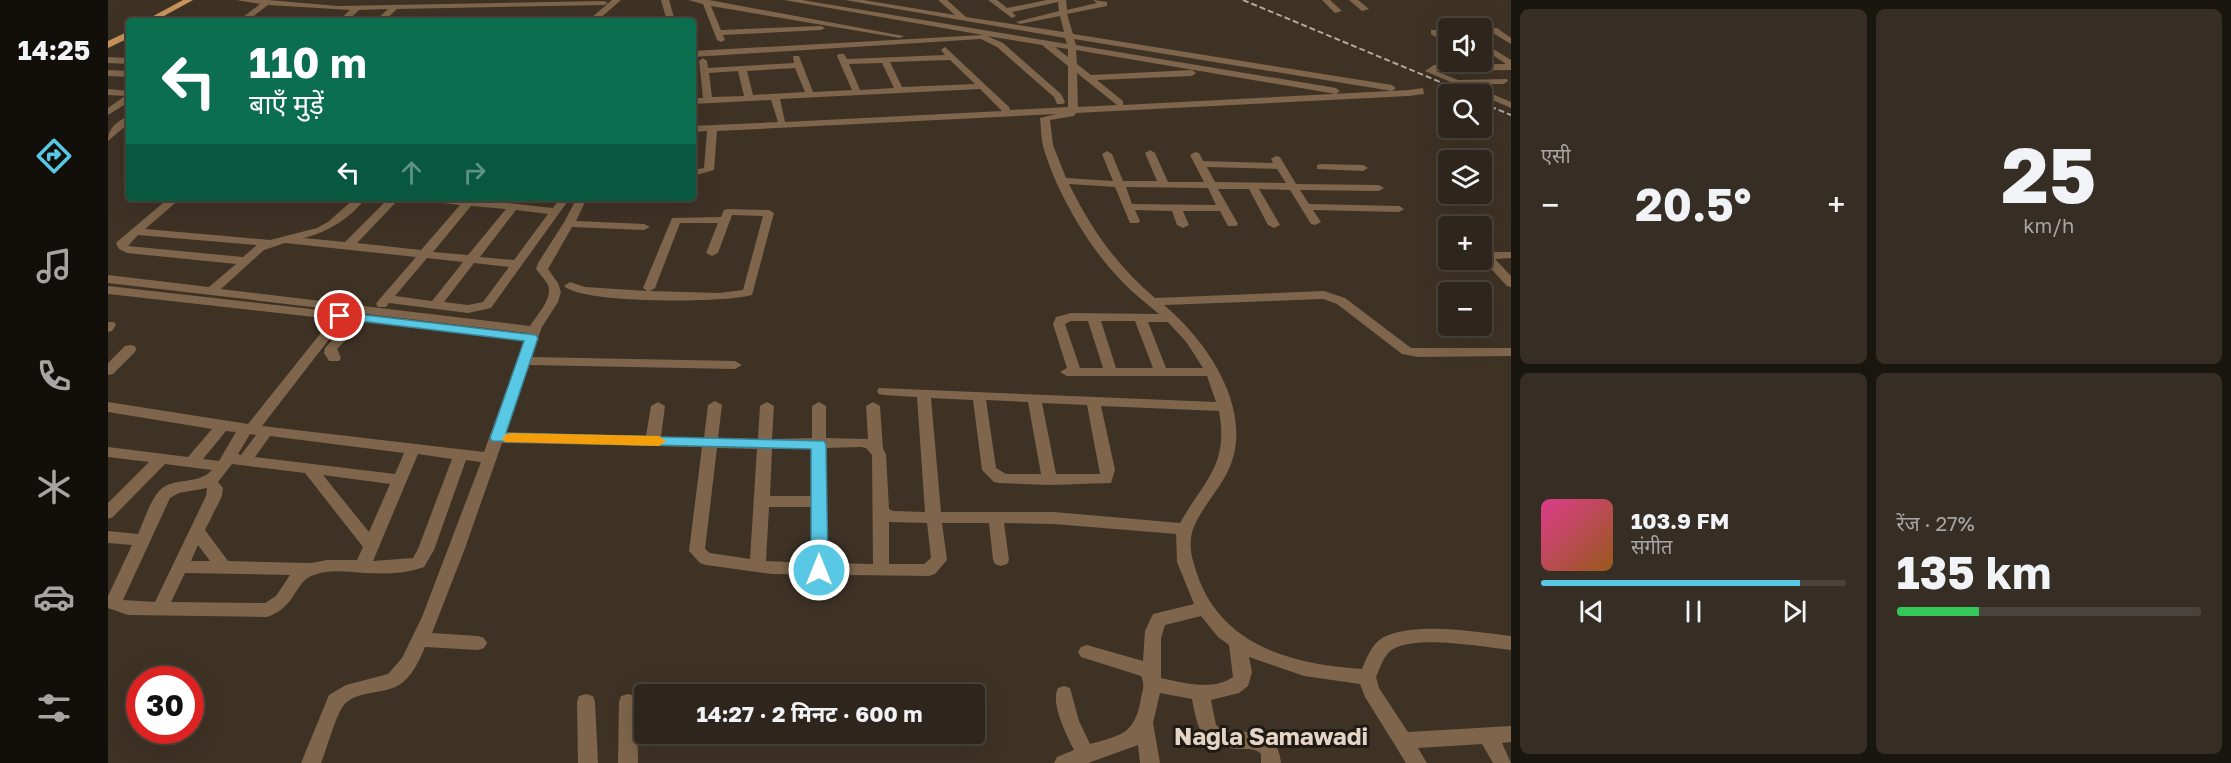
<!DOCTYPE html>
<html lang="hi">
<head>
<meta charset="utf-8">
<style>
  body { margin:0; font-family:"Golos Text","Noto Sans Devanagari",sans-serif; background:#362e25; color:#f1f3f6; height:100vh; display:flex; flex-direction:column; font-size:22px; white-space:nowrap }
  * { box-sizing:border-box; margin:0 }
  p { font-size:20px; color:#a7a5a3 }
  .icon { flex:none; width:33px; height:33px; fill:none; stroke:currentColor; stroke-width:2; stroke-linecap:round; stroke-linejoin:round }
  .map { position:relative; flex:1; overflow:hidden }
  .panel { display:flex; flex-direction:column; gap:9px; padding:9px; background:#19150f; width:720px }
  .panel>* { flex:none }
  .hud { position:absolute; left:18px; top:18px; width:570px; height:183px; border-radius:6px; box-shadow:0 6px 24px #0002,0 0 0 2px #49433b; background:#0b6e4f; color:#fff; overflow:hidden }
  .tools { position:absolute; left:1330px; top:18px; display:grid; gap:12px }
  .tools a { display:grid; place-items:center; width:54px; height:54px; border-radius:6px; background:#2e261c; box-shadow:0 6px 24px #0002,0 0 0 2px #49433b; font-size:30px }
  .speed { position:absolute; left:18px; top:666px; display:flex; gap:12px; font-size:30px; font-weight:700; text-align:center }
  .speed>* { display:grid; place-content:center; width:78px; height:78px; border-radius:50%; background:#2e261c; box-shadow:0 6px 24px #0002,0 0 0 2px #49433b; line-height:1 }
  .speed .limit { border:9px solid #d22; background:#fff; color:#111 }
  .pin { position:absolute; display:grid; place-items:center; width:51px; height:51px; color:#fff; margin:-26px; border:3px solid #fff; border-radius:50%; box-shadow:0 2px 6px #0007 }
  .me { position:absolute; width:66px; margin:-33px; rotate:0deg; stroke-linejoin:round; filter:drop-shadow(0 0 4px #0008) }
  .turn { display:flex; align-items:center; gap:21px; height:126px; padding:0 24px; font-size:27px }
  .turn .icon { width:78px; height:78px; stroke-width:2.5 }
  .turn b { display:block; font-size:42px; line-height:51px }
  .lanes { display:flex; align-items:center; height:57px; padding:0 24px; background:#0003; justify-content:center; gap:30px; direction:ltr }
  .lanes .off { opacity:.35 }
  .big { font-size:45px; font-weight:700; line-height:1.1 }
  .panel .widget { flex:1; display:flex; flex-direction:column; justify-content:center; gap:9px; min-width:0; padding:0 21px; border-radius:9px; background:#362e25 }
  .panel .dial { align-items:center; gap:0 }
  .dial b { font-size:78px; line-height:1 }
  .song { display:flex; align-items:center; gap:18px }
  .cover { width:72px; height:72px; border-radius:9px; background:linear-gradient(135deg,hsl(330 70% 55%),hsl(30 70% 35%)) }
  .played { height:6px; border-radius:3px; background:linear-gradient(90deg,#59c8e5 85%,#49433b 85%) }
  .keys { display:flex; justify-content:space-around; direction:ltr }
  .heat { display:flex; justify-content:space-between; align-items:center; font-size:33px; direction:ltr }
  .charge { height:9px; border-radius:4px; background:linear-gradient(90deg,#34c759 27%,#49433b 0) }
  .panel .tiles { flex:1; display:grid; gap:9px; grid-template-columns:repeat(2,1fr) }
  .trip { position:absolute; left:526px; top:684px; width:351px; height:60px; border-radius:6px; background:#2e261c; box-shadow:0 6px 24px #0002,0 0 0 2px #49433b; font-weight:700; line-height:60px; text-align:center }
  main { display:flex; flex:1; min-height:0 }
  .menu { display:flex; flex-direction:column; width:108px; justify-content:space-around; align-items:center; background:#120f0b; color:#a7a5a3 }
  .menu .icon { width:42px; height:42px }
  .menu .current { color:#59c8e5 }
  .menu b { font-size:27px; color:#f1f3f6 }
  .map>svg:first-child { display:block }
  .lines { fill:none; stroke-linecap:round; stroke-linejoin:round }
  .minor { fill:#7e654b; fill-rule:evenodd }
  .major { fill:#c7945d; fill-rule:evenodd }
  .rail { stroke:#b0a79d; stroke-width:2; stroke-dasharray:6 3; stroke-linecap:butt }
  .route { fill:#59c8e5; stroke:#3a8295; stroke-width:1.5 }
  .slow { fill:#f59e0b }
  .labels { text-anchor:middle; stroke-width:6; stroke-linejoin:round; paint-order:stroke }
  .near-quarter-label { font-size:24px; font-weight:bold; fill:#e5d5c5; stroke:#201b15 }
</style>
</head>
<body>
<main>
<nav class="menu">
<b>14:25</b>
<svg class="icon current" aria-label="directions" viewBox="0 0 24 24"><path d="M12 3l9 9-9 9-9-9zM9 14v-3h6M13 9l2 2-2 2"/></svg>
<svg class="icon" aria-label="music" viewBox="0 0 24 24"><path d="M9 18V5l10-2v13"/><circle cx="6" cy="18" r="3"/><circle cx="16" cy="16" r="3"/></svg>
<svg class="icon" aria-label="phone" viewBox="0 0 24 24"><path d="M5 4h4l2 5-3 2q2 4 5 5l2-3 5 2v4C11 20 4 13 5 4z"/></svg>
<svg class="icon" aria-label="climate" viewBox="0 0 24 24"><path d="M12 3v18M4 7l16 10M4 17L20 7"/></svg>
<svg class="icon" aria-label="car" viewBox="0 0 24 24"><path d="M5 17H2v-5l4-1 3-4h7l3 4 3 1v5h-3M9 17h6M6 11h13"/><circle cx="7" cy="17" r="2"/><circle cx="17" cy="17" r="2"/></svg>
<svg class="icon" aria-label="filters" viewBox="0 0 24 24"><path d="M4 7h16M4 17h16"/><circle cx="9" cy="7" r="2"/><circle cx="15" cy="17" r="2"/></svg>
</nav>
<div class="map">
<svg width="1403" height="763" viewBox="0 0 1403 763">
  <rect width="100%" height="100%" fill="#3e3225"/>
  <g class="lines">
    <path class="minor" d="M128,0H160L230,6L496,1L500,3L496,5L289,9L276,21H267L280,9L251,10L239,21H230L242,10L160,5L139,21H130L152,4Z
      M504,0H513L489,21H303L307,19L479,16L483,18Z
      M553,0H561L567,21H559Z
      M580,0H601L796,36L792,38L603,6L613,30L713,26L717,28L713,30L615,35L617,40L613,42L609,40L595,4Z
      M676,0H694L959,44L957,38L737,0H755L847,15L830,0H839L858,17L956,32L952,16L912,24L908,22L951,11L950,2L904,12L908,16L904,18L880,0H889L899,8L939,0H958L959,10L989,3L985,0L999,2V6L959,14L965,34L1284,85L1288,88L1284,91L966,39L968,45L1228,88L1232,91L1228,94L968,50L969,64L983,75L1084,70L1088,73L1084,76L989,80L1015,101V105L1301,90L1315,88L1316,94L1301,96L968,113L966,116L942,120L945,145L958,178L1005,181L994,154L999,151L1004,154L1015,181H1049L1037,153L1042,150L1047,153L1060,182H1096L1082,155L1087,152L1091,153L1095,161L1165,163L1163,159L1168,156L1172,157L1188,184L1271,185L1276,188L1271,191L1192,190L1201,204L1291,206L1296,209L1291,212L1205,210L1213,222L1207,225L1203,224L1182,190L1151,189L1172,225L1166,228L1160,225L1141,189H1110L1130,224L1128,226H1120L1112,211H1075L1081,225L1075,228L1069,225L1064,211L1027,210L1032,221L1030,223H1022L1007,187L961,184C983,229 1009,266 1047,298L1216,291L1237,298L1303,348H1403V356L1310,357L1294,354L1229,304L1215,299L1056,305C1100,342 1148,412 1120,471C1111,491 1085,517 1083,538C1081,553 1087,568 1092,582C1120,649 1188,664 1254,669C1258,659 1264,644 1274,638C1307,621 1367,632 1403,636V650C1373,647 1312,635 1285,649C1276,654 1272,668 1268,677L1271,688L1300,732L1403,726V742L1394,743L1403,763H1385L1374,744L1310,748L1319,763H1298L1257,697L1252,684L1196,676L1141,657L1144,672L1140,686L1131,693L1103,700L1108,725L1115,730C1142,734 1169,726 1173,763H1153V754C1148,749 1142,749 1135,749C1095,748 1091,736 1084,699L1052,693L1045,723L1052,763H1032L1030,745L980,763H946L949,757L966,750C959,735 942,704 950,688L956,686L962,688L971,721L982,744C1014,735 1027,734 1033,698C1035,689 1037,684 1033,676L973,657L970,652L973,647L979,645L1035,661L1037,631L1045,614L1086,604L1069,562L1068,534L946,524L896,523L901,560L899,564L893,566L887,564L885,560L881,523H834L839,560L827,574L821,576L664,574L598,565L592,563L581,551L594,447L394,443L356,551L324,633L370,636L376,638L379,643L376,648L370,650L317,647C311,661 304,677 291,685C275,695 247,690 235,706C227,718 219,748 213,763H193L221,695L238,685L280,674L294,658L314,617L373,462L358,460L326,550L316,567C296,574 277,574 256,573C240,572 221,569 206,575C186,581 189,607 159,617L20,615L0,608V596L24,545L0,543V531L30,534C36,521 42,501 51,491C65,476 89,486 104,470L57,464L5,517L0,519V503L41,462L0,457V447L80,457L104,429L0,412V402L140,424L224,319L0,294V286L229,312L230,310L0,283V275L101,287L128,264L19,253L11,249L8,243L10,241L61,198H73L37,229L162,240L209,228L220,222L247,198H258C241,219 222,231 196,238L237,242L281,198H292L249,243L313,250L352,205L317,201L312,198H353L445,208L452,198H462L383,308L360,313L281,303L278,307H270L268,304L270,301L308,257L177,243L156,250L113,289L422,326C429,315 445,299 440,285C437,280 432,274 428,269L430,263L455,224L469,198H479L468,221L536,224L542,227L536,230L464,227L440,269L450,283L453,292L450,302L434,327L423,357L627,361L634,365L627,369L421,365L397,433L538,436L543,406L550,402L557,406L553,437L596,438L600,405L607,401L614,405L610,438L650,439L652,406L659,402L666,406L664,439L704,438V406L711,402L718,406V438L760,439L758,406L765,402L772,406L775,449L778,454L781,509L785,511L817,512L809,397L776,395L771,394L769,391L771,388L1108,402L1099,376H959L952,372L959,368L945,324L948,317L963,313L1051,314C1037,302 1022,291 1010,277C979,245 947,189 935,146C933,137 933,127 932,118L948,114L609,131L606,170L585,176V170L596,168L599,131L585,132V126L670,122L663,100L585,104V98H595L591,61L595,58L599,61L600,68L686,63L685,56H691L705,92L744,90L729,56L730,54H736L739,59L837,55L833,50L837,47L901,107L902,110L960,107V66L934,45L879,36L895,43L953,94L957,102L955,104H949L946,97L889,47L873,39L585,57V51L875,35ZM947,47L960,49V57ZM842,60L867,84L794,87L782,62ZM774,63L786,88L752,90L741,64ZM687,68L697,92L645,95L639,71ZM630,71L636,96L604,97L601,73ZM969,73L1009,105L970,107ZM872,89L894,111L677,122L672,99ZM1099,167L1169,169L1178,183L1107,182ZM1018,187L1100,188L1108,205L1024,204ZM363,206L398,209L360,255L325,252ZM408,210L440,214L406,260L372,257ZM30,235L149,245L135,257L20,246ZM319,258L355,262L324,301L287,296ZM366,263L401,267L375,302L360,305L336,302ZM242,312L419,333L376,452L154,426L236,320L242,321L217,348L216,353L221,361H231L233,358L229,349L255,322L365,335L371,331L365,327L241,313ZM963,321H980L995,368H972L957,324ZM993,321H1027L1045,368H1008ZM1040,322H1060L1079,343L1095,368H1058ZM823,398L865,400L874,470L886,482L891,483L942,485L1003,483L1007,470L993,406L1111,411C1121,466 1096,480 1072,523L946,512H833ZM878,400L920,402L933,474H898L888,468ZM934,403L979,405L992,474H948ZM118,431L128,432L111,461L95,459ZM142,434L148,435L133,455L130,454ZM162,436L296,453L287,474L147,457ZM753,447L758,448L764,455L765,564L719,563L718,448ZM609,448L649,449L642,559L602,553L597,549ZM704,448L703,496H662L664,449ZM310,454L344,459L310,549L305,558L265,561ZM124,464L197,473L255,547L249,560H219L203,563L120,561L97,530L114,496L115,488L110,482ZM215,475L282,484L261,532ZM99,488L98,496L47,602L15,600L62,498L71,493ZM661,507H703V563L658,561ZM781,522L819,523L823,558L816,564H781ZM90,545L102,561H83ZM77,573L182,575L168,596L157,603L63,602ZM1093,616L1110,637L1121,645L1125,677C1105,691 1076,683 1053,678V638L1057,625Z
      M1214,0H1222L1234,11L1227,13Z
      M1241,0H1250L1261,9L1254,11Z
      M1383,28H1389L1403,38V44L1383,32Z
      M1323,30H1329L1341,39V45L1323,34Z
      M1374,42L1403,60V70L1328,71L1350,80L1399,79L1400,81L1396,84H1361L1403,102V108L1317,71L1326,65L1398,64L1374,48Z
      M0,57L21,58V64L0,63Z
      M0,70L21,71V77L0,76Z
      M0,89L21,91V102L0,115V108L17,96L0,95Z
      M21,116V123L0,141C0,128 9,121 21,116Z
      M1213,164L1255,165L1260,168L1255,171L1209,169V165Z
      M620,209L661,210L666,213L644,295C617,303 474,304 456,286L462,282L477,287L539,291L535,288L564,218L613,217L616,210ZM624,215L655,216L635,290L611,293L542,291L547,288L572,223H610L598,253L604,256L610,253Z
      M1374,249L1381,252H1403V258L1387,259L1403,276V287L1399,286L1374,259Z
      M0,322H6L8,325L4,331L0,332Z
      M22,345L27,346L28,349L27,352L5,374L0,375V363L17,346Z
      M478,694L485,696L487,702L490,763H470L469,702L471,696Z
      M520,694L527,696L529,702L530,763H510L511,702L513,696Z"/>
    <path class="major" d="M75,0H85L47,21H36Z
      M21,31V38L0,48V41Z"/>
    <path class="rail" d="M1135,0L1361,94
      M1374,103L1403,115"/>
  </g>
  <path class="route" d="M232,312L428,335L430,338L398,433L716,441L718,444L720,570L717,574L711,576L706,574L703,570V449L384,441L382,438L416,341L227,318L225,316L227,313Z"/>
  <path class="slow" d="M402,433L551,436L558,441L551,446L397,442L394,438L397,435Z"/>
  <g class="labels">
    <g class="near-quarter-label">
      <text x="1163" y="745">Nagla Samawadi</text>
    </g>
  </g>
</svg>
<div class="tools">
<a><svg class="icon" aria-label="sound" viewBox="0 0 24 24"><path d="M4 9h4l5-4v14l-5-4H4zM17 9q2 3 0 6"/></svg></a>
<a><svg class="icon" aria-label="search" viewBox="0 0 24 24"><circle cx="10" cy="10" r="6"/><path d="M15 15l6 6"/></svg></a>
<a><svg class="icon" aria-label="layers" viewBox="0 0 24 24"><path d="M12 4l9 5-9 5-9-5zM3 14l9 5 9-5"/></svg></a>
<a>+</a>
<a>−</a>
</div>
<div class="speed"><div class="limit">30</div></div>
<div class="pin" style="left:232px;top:316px;background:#d93025"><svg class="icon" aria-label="arrive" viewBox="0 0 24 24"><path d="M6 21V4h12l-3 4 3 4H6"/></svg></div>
<svg class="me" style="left:711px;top:570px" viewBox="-20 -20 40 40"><circle r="17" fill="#59c8e5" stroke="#fff" stroke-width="3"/><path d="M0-11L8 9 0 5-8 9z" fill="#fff"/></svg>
<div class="trip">14:27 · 2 मिनट · 600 m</div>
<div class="hud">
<div class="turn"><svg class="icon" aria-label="left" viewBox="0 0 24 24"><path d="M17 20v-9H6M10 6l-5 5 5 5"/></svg><div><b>110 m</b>बाएँ मुड़ें</div></div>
<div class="lanes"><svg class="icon" aria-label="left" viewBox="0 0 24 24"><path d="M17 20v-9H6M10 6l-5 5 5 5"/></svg><svg class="icon off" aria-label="ahead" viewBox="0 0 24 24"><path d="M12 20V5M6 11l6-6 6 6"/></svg><svg class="icon off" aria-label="right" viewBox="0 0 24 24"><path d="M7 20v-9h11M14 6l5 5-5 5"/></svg></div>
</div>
</div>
<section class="panel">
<div class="tiles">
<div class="widget"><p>एसी</p>
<div class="heat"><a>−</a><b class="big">20.5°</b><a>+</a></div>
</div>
<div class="widget dial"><b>25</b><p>km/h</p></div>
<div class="widget">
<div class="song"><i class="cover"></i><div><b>103.9 FM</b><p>संगीत</p></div></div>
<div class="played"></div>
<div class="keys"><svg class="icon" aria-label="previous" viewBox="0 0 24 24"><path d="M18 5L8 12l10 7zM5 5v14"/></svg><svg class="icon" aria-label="pause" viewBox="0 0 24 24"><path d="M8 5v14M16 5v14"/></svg><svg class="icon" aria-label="next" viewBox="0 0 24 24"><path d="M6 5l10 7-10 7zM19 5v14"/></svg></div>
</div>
<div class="widget"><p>रेंज · 27%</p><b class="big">135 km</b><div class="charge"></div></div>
</div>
</section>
</main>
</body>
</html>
